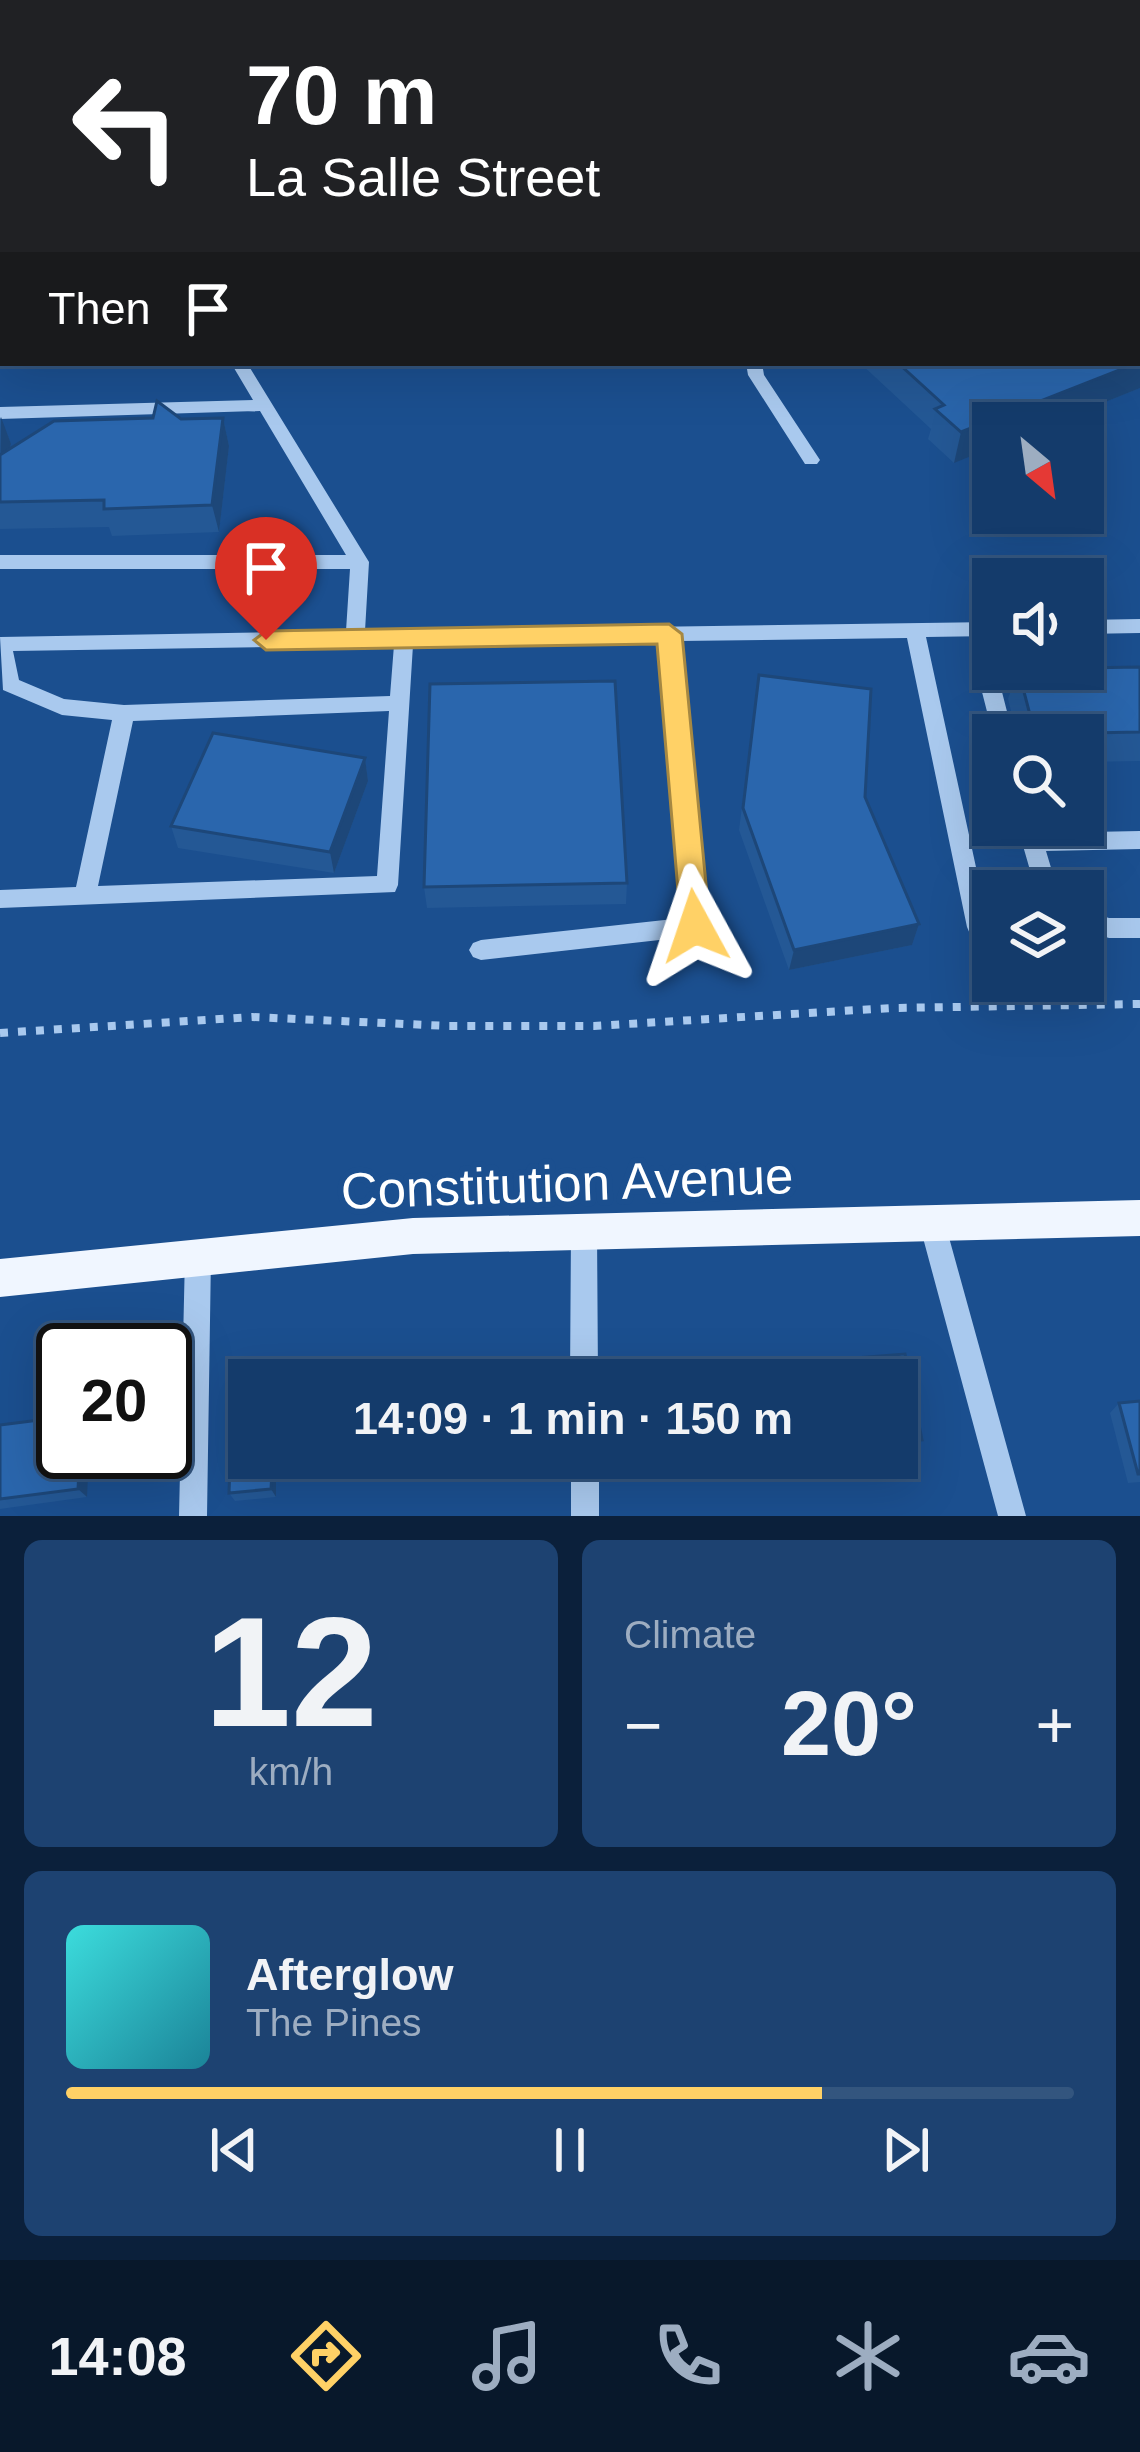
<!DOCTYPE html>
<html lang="en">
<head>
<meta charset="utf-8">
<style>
  body { margin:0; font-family:Arial,sans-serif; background:#1d4271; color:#f1f3f6; height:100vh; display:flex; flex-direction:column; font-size:45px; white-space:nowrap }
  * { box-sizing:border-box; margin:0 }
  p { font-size:39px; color:#9dadc1 }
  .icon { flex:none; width:66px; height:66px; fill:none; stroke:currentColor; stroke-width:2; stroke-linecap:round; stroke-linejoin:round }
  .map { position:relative; height:1516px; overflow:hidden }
  .panel { display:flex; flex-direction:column; gap:24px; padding:24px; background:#0b203b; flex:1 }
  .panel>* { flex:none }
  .hud { position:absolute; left:0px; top:0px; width:1140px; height:366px; box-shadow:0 12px 48px #0002,0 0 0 3px #33557e; background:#202124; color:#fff; overflow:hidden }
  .needle { width:78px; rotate:151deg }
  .buttons { position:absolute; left:972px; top:402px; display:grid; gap:24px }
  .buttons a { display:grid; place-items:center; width:132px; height:132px; border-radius:0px; background:#143b6b; box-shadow:0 12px 48px #0002,0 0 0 3px #33557e; font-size:60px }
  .speed { position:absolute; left:36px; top:1323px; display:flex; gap:24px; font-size:60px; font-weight:700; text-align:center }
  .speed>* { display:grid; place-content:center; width:156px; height:156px; border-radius:50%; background:#143b6b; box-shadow:0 12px 48px #0002,0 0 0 3px #33557e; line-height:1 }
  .speed .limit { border:6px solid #111; border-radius:18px; background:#fff; color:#111 }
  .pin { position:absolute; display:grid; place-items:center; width:102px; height:102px; color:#fff; margin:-123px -51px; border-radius:50% 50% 50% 0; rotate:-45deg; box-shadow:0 0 12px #0007 }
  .pin .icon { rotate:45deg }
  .me { position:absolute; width:132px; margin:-66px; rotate:355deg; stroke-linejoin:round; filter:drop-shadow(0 0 9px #0008) }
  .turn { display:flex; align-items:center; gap:42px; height:252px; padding:0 48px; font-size:54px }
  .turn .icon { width:156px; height:156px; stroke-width:2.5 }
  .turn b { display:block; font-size:84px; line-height:102px }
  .then { display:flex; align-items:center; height:114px; padding:0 48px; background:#0003; gap:24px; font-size:45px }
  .big { font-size:90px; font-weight:700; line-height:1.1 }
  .panel .widget { flex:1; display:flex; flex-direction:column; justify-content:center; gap:18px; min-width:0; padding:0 42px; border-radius:18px; background:#1d4271 }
  .panel .dial { align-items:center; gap:0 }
  .dial b { font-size:156px; line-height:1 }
  .song { display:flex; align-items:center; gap:36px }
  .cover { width:144px; height:144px; border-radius:18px; background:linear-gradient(135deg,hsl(180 70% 55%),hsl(190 70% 35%)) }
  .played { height:12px; border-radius:6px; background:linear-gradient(90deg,#ffd166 75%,#33557e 75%) }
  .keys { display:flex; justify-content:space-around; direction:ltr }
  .heat { display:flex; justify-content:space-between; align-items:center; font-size:66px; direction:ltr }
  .panel .tiles { flex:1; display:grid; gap:24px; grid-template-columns:1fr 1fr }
  .widget:last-child { grid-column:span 2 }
  .trip { position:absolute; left:228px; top:1359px; width:690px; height:120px; border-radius:0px; background:#143b6b; box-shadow:0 12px 48px #0002,0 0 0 3px #33557e; font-weight:700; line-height:120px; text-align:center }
  .tabs { display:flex; height:192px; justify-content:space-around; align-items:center; background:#08182b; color:#9dadc1 }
  .tabs .icon { width:84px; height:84px }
  .tabs .selected { color:#ffd166 }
  .tabs b { font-size:54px; color:#f1f3f6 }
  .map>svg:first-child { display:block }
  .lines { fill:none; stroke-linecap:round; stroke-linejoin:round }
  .path { stroke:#a9c9ee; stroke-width:8; stroke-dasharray:8 10; stroke-linecap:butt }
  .minor { fill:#a9c9ee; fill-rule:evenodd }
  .major { fill:#f0f6ff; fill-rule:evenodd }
  .wall { fill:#245895 }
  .shaded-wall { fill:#1d4779 }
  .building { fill:#2a66ad; stroke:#1d4779; stroke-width:3 }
  .route { fill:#ffd166; stroke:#a68842; stroke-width:3 }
  .labels { text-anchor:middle; stroke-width:12; stroke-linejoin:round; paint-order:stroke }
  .near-street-label { font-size:51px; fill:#fff; stroke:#1b4f8f }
</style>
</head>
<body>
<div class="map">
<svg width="1140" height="1516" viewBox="0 0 1140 1516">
  <rect width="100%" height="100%" fill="#1b4f8f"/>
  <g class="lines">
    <path class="path" d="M0,1033L252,1017L449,1026H594L892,1008L1140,1004"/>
    <path class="minor" d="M189,0H203L206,3H192Z
      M225,0H248L245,3H222Z
      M346,0H360L363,3H349Z
      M445,0H460L463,3H448Z
      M676,0H691L694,3H679Z
      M728,0H742L745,3H731Z
      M1013,0H1029L1032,3H1016Z
      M1063,0H1083L1060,3Z
      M1103,0H1124L1121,3H1100Z
      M1140,1V9L1137,10V3H1133Z
      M3,56V64L0,65V57Z
      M1137,79L1140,80V89L1137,88Z
      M3,344V354L0,355V345Z
      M231,363H247L369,562L365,631L993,622V636L926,637L989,927L986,934L978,937L970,934L967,927L907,638L680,641L706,926L703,933L695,936L481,960L473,957L469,950L473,943L481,940L683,918L660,641L413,645L398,885L395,892L0,908V890L76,887L112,720L62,715L3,690L0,637L346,631L350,569H0V555H346L260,411L0,419V407L253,400ZM394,645L390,696L124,705L64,699L19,680L13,651ZM389,711L377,876L98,886L133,721Z
      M746,363H762L764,375L820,460L817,464H805L748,375Z
      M1140,619V633L1083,634V620Z
      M993,661V669H1003L1002,692L1013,735H993L982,692L983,669Z
      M1017,825H1039L1041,833L1140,831V849L1046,851L1058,891H1036Z
      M1083,910L1109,918H1140V938H1109L1083,930Z
      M932,1210L941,1214L945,1223L1026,1516H998L919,1223L923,1214Z
      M584,1217L593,1221L597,1230L598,1380H570L571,1230L575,1221Z
      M198,1243L207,1247L211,1256L207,1516H179L185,1256L189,1247Z
      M571,1458H599V1516H571Z"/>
    <path class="major" d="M1140,1200V1236L413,1254L0,1297V1259L413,1218Z"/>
  </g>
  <path class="wall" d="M767,0H1002L1001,3H767Z
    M1140,97V388L1053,423H993L954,463L928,439L931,429L860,363H1137Z
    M0,417L11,444L9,449L181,419L223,418L229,446L219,532L112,536L109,527L0,529Z
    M1140,667V761L1083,762V735H1017L1008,699L1018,669Z
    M759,675L865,797L919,924L912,945L789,970L739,830Z
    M365,758L368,781L334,873L178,848L171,826Z
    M627,883L626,904L427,908L424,887Z
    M905,1354L922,1440L916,1449L897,1451V1380H712L714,1369Z
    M1140,1401V1482L1128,1483L1110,1413L1119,1403Z
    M63,1417L87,1497L0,1509V1425Z
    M249,1458H450V1460L276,1480V1497L235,1501L229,1493Z
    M722,1458H807L723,1465Z"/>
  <path class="shaded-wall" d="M970,0H1002L1001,3H960Z
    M1140,362V388L1053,423H993V447L954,463L961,432Z
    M1,417L11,444L0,479Z
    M223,418L229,446L219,532L212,505Z
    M365,758L368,781L334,873L330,852Z
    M919,924L912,945L789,970L794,950Z
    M80,1452H89L87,1497L78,1489Z
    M272,1472L276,1480V1497L271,1489Z"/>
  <path class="building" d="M791,0H970L960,3H795Z
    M1140,97V362L961,432L935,409L944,405L898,363H1137V98Z
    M157,401L181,419L223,418L212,505L104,509V500L0,502V455L54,421L153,418Z
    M1140,667V732L1035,734L1018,669Z
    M759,675L871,689L865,797L919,924L794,950L743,808Z
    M615,681L627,883L424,887L430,684Z
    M213,733L365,758L330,852L171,826Z
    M905,1354L922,1440L897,1442V1380H715L714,1369Z
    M445,1376V1380H408Z
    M1140,1401V1474H1138L1119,1403Z
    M249,1412V1458H397L272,1472L271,1489L229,1493L232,1414Z
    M63,1417V1452H80L78,1489L0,1499V1425Z"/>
  <path class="route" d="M669,624L682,634L710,926L706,935L695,938L685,935L681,926L657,644L266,650L254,640L266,631Z"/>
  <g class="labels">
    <g class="near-street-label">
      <text transform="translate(567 1183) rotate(-2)" y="18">Constitution Avenue</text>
    </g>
  </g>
</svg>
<div class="buttons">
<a><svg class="needle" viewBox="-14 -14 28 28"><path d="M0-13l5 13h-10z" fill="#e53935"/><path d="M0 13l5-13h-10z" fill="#9dadc1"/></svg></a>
<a><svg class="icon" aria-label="sound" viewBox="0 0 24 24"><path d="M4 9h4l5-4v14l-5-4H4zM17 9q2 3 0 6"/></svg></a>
<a><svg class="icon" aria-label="search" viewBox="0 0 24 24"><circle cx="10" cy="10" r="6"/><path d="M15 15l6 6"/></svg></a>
<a><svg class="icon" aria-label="layers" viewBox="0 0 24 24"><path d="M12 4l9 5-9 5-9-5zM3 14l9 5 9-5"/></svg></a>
</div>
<div class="speed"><div class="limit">20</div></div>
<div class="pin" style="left:266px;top:640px;background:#d93025"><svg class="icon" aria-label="arrive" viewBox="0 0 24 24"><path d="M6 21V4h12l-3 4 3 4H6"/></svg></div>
<svg class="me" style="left:695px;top:926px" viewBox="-20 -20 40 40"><path d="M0-17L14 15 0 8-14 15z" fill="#ffd166" stroke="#fff" stroke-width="4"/></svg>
<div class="trip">14:09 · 1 min · 150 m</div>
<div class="hud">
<div class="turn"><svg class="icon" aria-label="left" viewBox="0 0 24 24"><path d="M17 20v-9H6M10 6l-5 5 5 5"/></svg><div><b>70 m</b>La Salle Street</div></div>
<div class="then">Then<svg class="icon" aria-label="arrive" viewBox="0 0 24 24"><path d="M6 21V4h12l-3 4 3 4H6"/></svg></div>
</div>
</div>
<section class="panel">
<div class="tiles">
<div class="widget dial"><b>12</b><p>km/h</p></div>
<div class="widget"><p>Climate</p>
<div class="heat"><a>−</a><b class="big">20°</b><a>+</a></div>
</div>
<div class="widget">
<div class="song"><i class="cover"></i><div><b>Afterglow</b><p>The Pines</p></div></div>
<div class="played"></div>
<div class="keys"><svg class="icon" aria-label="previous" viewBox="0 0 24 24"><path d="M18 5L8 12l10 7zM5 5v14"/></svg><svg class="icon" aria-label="pause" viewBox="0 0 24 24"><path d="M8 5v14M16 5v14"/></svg><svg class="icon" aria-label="next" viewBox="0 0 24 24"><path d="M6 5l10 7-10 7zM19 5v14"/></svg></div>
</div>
</div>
</section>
<nav class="tabs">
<b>14:08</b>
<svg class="icon selected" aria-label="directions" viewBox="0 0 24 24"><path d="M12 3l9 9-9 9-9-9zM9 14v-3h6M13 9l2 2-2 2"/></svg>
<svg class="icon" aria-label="music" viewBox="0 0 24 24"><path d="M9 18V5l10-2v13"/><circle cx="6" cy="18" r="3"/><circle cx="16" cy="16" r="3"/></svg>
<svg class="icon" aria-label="phone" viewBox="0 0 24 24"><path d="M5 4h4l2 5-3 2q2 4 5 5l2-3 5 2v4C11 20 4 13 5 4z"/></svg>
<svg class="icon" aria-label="climate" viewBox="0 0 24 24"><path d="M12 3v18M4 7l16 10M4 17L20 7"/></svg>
<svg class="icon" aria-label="car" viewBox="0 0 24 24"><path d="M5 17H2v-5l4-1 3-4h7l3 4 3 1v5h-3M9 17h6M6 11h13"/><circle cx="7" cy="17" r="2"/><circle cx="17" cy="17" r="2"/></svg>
</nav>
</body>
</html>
